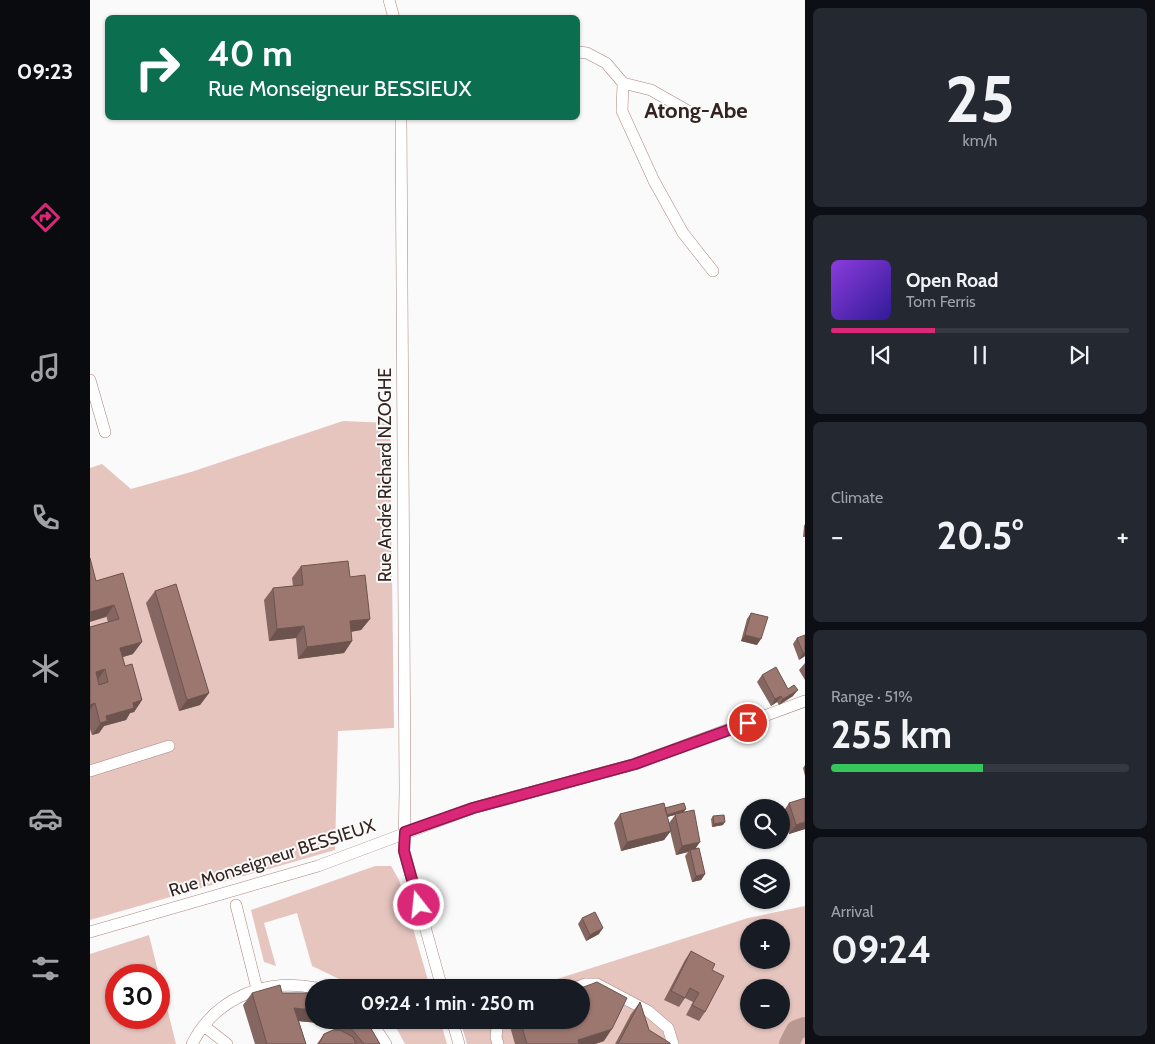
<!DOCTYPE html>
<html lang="en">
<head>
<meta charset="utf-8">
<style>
  body { margin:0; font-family:Cabin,sans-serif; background:#242831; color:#f1f3f6; height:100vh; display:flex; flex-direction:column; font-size:19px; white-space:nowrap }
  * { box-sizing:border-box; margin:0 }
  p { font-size:16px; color:#9ea1a6 }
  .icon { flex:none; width:28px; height:28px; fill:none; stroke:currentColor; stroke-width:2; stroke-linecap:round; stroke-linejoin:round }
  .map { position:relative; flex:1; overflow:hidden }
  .sheet { display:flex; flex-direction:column; gap:8px; padding:8px; background:#0d0f14; width:350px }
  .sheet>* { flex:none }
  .hud { position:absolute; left:15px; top:15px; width:475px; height:105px; border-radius:8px; box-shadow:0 1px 4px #0004; background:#0b6e4f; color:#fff; overflow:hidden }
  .buttons { position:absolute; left:650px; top:799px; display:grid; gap:10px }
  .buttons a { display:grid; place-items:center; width:50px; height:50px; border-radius:50%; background:#171b24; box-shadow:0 1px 4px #0004; font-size:25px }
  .speed { position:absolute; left:15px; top:964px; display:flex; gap:10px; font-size:25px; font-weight:700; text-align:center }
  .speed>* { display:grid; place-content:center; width:65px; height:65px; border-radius:50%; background:#171b24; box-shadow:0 1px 4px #0004; line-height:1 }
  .speed .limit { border:8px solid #d22; background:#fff; color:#111 }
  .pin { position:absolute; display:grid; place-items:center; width:42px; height:42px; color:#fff; margin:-21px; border:2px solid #fff; border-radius:50%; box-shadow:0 1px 5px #0007 }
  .me { position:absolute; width:55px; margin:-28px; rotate:344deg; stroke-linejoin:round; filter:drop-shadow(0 0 4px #0008) }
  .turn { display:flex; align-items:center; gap:18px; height:105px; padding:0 20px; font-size:22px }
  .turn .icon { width:65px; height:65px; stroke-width:2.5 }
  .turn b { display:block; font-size:35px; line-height:42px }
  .big { font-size:38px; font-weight:800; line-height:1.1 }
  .sheet .widget { flex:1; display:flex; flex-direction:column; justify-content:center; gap:8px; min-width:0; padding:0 18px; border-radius:8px; background:#242831 }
  .sheet .dial { align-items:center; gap:0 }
  .dial b { font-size:65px; line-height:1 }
  .song { display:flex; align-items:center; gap:15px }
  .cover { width:60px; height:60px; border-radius:8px; background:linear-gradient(135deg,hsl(270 70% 55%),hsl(250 70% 35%)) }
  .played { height:5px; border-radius:2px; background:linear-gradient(90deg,#db2777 35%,#363941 35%) }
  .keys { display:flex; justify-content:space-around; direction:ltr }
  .heat { display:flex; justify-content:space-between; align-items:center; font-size:28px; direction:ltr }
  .charge { height:8px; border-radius:4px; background:linear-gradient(90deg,#34c759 51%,#363941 0) }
  .trip { position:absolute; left:215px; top:979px; width:285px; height:50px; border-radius:25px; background:#171b24; box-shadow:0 1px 4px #0004; font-weight:800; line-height:50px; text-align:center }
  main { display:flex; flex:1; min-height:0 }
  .tab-bar { display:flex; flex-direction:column; width:90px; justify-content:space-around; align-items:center; background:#090b0e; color:#9ea1a6 }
  .tab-bar .icon { width:35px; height:35px }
  .tab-bar .selected { color:#db2777 }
  .tab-bar b { font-size:22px; color:#f1f3f6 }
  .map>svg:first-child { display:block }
  .green { fill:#e6c5bf; fill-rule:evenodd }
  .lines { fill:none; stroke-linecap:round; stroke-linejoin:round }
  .river { stroke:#b99892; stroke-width:20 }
  .minor-casing { stroke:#aa857d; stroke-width:12 }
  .minor { stroke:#fff; stroke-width:11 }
  .wall { fill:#866660; fill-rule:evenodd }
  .shaded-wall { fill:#6d534e }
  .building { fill:#9c7770; stroke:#6d534e; fill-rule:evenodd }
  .route-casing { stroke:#8e194d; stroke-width:12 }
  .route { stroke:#db2777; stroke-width:9 }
  .labels { text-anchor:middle; stroke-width:4; stroke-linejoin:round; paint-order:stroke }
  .street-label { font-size:18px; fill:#332421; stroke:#fafafa }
  .district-label { font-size:22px; font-weight:bold; fill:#332421; stroke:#fafafa }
</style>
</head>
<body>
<main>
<nav class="tab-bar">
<b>09:23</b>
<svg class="icon selected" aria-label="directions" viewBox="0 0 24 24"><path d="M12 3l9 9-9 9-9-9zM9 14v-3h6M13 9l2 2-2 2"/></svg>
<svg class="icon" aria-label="music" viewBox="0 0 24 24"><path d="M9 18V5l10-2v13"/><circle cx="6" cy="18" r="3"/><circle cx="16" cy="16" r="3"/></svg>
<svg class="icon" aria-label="phone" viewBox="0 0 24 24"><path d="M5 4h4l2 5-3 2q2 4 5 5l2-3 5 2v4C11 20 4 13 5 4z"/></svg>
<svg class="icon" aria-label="climate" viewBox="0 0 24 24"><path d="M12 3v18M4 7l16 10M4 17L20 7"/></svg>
<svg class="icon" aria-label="car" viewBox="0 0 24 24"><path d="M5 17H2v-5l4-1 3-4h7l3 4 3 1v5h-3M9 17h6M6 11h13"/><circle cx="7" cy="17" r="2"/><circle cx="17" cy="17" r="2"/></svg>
<svg class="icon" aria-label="filters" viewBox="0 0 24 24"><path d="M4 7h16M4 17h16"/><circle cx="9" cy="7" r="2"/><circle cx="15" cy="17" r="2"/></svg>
</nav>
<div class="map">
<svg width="715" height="1044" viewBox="0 0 715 1044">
  <rect width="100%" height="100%" fill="#fafafa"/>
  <path class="green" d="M253,421L300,423L304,728L248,731L245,850L0,920V468L12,464L41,489L101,472Z
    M285,866H301L309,880L340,987H266L222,966L207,913L174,923L186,966L174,962L161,910Z
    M715,906V1044H377L370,1020H491V988L442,987L658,918ZM659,928H691V960H659ZM659,988H691V1020H659Z
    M59,935L86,1044H0V954ZM26,975H69V1018H26Z
    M302,1020H350L357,1044H315Z"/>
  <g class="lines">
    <path class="river" d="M699,1044L706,1030L715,1027"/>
    <defs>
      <path id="minor" d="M299,0L304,18
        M488,52L497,53L516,63L533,83L561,90L598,111
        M533,83L532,111L564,181L593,233L623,271
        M311,118L315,790L314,851L352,988
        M0,380L15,432
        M0,771L79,746
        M146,905L167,989
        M0,932L228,866L383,808L545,764L715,701
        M485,988L495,984H507L558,1011L578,1028L583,1044
        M280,1020L296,1044
        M362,1020L369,1044
        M408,1020L406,1037L408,1044
        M114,1026L137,1044
        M102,1044C126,997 176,978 226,988"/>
    </defs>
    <use href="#minor" class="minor-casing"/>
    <use href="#minor" class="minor"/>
  </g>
  <path class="wall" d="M715,524V537H713L714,526Z
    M211,566L260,577L280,619L271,630L261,632L262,641L254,653L208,659L206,638L179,641L174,600L183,588L203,586L202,578Z
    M33,573L43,654L33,657L35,666L52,700L44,712L40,713L36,720L14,726L9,733L2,735L0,729V627L18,622L6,581Z
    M65,591L119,693L110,705L89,711L56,603Z
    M661,613L667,645L651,641L657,619Z
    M707,638L715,656L709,660L703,644Z
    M715,663V680L709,670Z
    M672,675L698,689L703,696L689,705L687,702L681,706L667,682Z
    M715,765V776L713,768Z
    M699,803L715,829L699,834L693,812Z
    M575,808L594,812L606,848L615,874L611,880L602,882L595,856L598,852L586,855L580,831L574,840L531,851L524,823L530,814ZM585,815L579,823L577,817Z
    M623,816L633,825L622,827L621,819Z
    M492,918L509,934L496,941L488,924Z
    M601,951L622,970L615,1012L609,1021L596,1015L603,1002L595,998L589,1007L574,1000L595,960Z
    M162,993H192L224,1020H276L290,1044H227L234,1034L244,1030L239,1024L209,1021L216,1044H165L153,1005Z
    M550,1002L559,1030L580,1044H525L541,1014Z
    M421,1020H491L514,1041L505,1044H425L419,1023Z"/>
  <path class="shaded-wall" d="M24,605L16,617L0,622V612Z
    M280,619L271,630L252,633L260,621Z
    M214,626L206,638L179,641L187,629Z
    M655,635L671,639L667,645L651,641Z
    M262,641L254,653L208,659L217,647Z
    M52,642L43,654L22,660L30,648Z
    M713,653H715V656L709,660Z
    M15,669L7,681L6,672Z
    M708,690L703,696L689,705L693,699Z
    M119,693L110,705L89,711L97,700Z
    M691,696L687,702L681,706L685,699Z
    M52,700L44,712L40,713L36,720L14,726L9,733L2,735L16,716L43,703Z
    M5,703L0,710V705Z
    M596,809L594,812L574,818L576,815Z
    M635,822L633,825L622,827L624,824Z
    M715,822V829L699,834L706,825Z
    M581,831L574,840L531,851L537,842Z
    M610,842L604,851L600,850L598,852L586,855L592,846Z
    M615,874L611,880L602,882L606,876Z
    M513,928L509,934L496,941L500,935Z
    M204,1008L224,1010V1020H242L239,1024L196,1020Z
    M522,1029L514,1041L505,1044H486L488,1040Z"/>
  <path class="building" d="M0,558L6,581L33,573L52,642L30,648L35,666L42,664L52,700L43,703L44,708L16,716L17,721L10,723L5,703L0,705V627L29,619L24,605L0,612ZM15,669L18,682L9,685L6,672Z
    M258,561L260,577L275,575L280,619L260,621L262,641L217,647L214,626L187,629L183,588L213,585L211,566Z
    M86,584L119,693L97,700L65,591Z
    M661,613L678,617L671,639L655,635Z
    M715,635V653H713L707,638Z
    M686,667L698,689L704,685L708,690L693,699L691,696L685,699L672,675Z
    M715,798V822L706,825L699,803Z
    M574,803L581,831L537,842L530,814Z
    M594,803L596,809L577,815L575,808Z
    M604,810L610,842L592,846L585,814Z
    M634,815L635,822L624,824L623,816Z
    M609,848L615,874L606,876L600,850Z
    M505,912L513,928L500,935L492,918Z
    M601,951L625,964L622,970L634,976L615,1012L602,1005L609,993L600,988L595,998L581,991Z
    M507,982L537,998L522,1029L488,1040L489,1044H437L430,1020H491V988Z
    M190,985L192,993H224V1010L204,1008L216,1044H177L162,993Z
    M550,1002L559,1030L580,1043V1044H528Z
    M254,1020H276L290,1044H274Z
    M243,1030H250L263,1037L266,1044H229L234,1034Z"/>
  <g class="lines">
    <defs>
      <path id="route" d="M329,905L314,851L315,832L383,808L545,764L658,723"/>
    </defs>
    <use href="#route" class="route-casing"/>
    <use href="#route" class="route"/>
  </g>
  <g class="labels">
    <g class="street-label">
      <text transform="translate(295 475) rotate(-90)" y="6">Rue André Richard NZOGHE</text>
      <text transform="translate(182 858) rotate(-18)" y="6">Rue Monseigneur BESSIEUX</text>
    </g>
    <g class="district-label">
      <text x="606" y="118">Atong-Abe</text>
    </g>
  </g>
</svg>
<div class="buttons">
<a><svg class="icon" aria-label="search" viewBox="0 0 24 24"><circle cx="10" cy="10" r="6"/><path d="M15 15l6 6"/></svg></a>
<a><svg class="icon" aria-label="layers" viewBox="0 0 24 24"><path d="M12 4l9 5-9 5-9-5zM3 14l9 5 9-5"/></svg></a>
<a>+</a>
<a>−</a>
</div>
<div class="speed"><div class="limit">30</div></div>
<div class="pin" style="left:658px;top:723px;background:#d93025"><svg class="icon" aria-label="arrive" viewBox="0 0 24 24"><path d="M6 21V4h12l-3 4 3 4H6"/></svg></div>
<svg class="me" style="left:329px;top:905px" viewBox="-20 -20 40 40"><circle r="17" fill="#db2777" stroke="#fff" stroke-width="3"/><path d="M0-11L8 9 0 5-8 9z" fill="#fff"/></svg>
<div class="trip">09:24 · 1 min · 250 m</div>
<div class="hud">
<div class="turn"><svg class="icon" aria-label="right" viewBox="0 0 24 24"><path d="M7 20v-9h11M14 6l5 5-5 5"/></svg><div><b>40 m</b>Rue Monseigneur BESSIEUX</div></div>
</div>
</div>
<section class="sheet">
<div class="widget dial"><b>25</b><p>km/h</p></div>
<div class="widget">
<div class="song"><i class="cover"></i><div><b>Open Road</b><p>Tom Ferris</p></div></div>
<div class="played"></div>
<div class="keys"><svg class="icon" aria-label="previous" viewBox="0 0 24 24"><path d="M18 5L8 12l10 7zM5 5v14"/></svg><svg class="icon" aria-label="pause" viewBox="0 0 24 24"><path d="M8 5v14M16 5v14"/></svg><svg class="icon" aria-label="next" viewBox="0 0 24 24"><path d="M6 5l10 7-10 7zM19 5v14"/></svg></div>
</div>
<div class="widget"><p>Climate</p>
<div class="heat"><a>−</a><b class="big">20.5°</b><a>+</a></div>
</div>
<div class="widget"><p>Range · 51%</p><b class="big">255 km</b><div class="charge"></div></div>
<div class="widget"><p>Arrival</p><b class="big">09:24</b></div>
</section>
</main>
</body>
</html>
